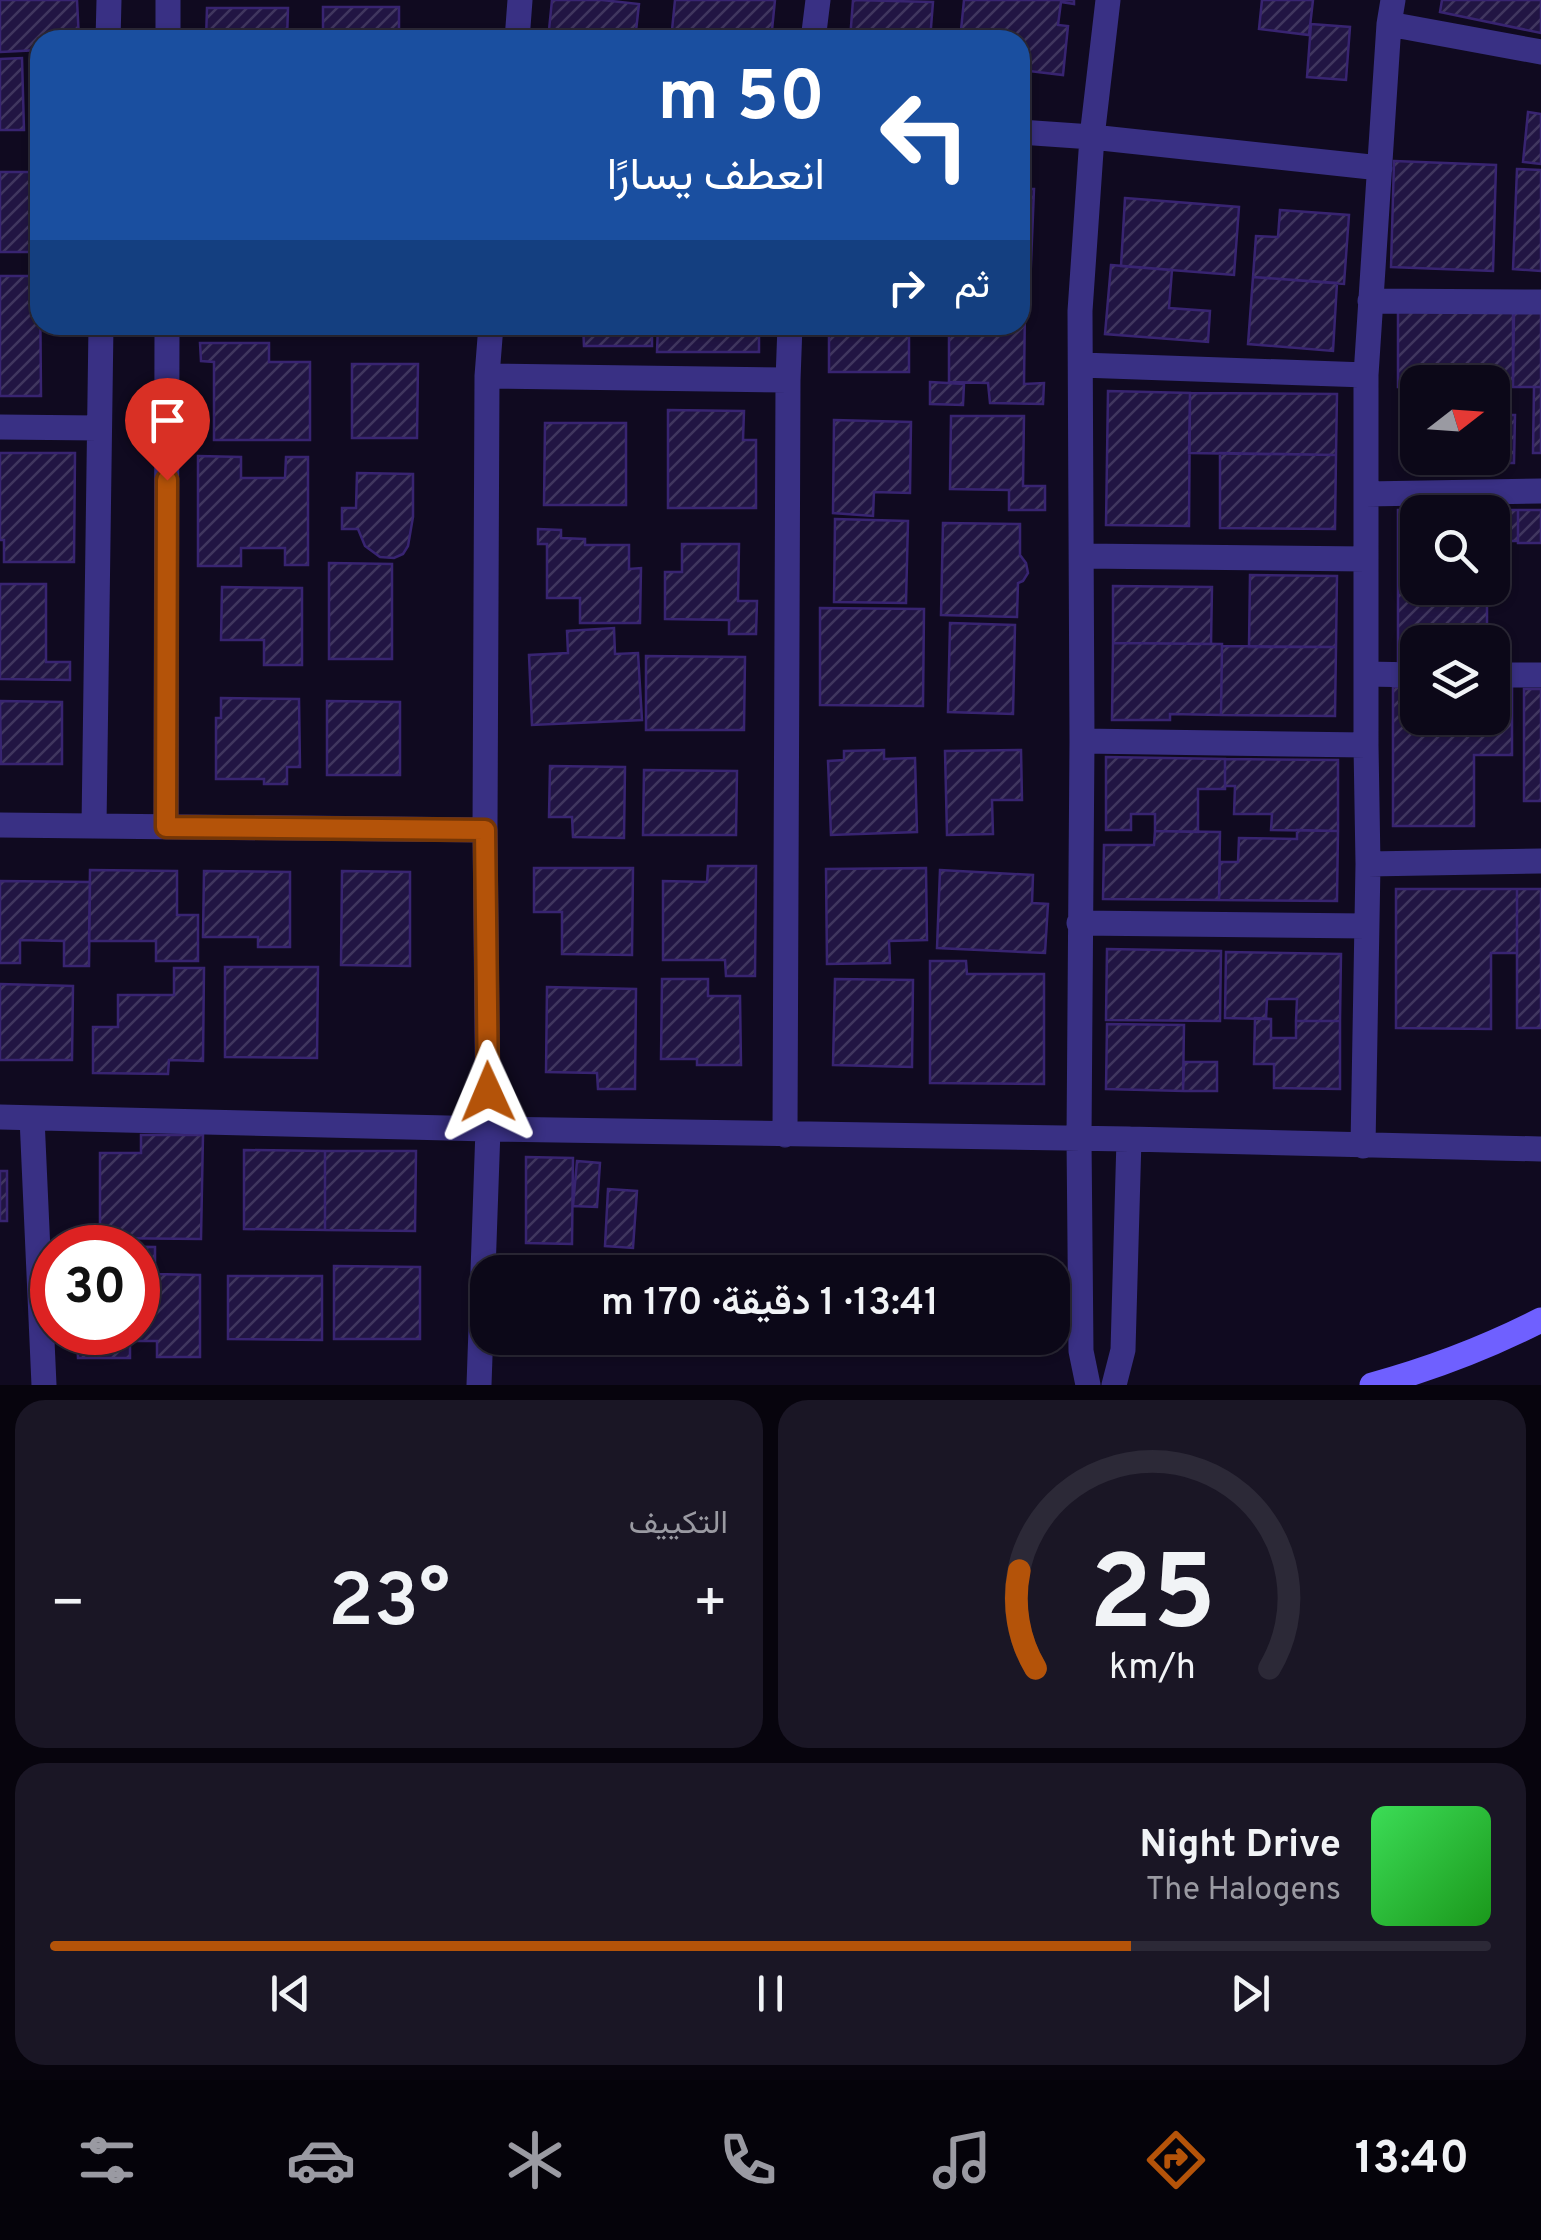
<!DOCTYPE html>
<html lang="ar">
<head>
<meta charset="utf-8">
<style>
  body { margin:0; font-family:Overpass,Vazirmatn,sans-serif; background:#1a1625; color:#f1f3f6; direction:rtl; height:100vh; display:flex; flex-direction:column; font-size:38px; white-space:nowrap }
  * { box-sizing:border-box; margin:0 }
  p { font-size:32px; color:#9a9aa2 }
  .icon { flex:none; width:55px; height:55px; fill:none; stroke:currentColor; stroke-width:2; stroke-linecap:round; stroke-linejoin:round }
  .map { position:relative; height:1385px; overflow:hidden; direction:ltr }
  .side { display:flex; flex-direction:column; gap:15px; padding:15px; background:#07040d; flex:1 }
  .side>* { flex:none }
  .banner { position:absolute; left:30px; top:30px; width:1000px; height:305px; border-radius:30px; box-shadow:0 2px 8px #0004,0 0 0 2px #2c2937; direction:rtl; background:#1a4fa0; color:#fff; overflow:hidden }
  .needle { width:65px; rotate:73deg }
  .tools { position:absolute; left:1400px; top:365px; display:grid; gap:20px }
  .tools a { display:grid; place-items:center; width:110px; height:110px; border-radius:20px; background:#0c0818; box-shadow:0 2px 8px #0004,0 0 0 2px #2c2937; font-size:50px }
  .speed { position:absolute; left:30px; top:1225px; display:flex; gap:20px; font-size:50px; font-weight:700; text-align:center }
  .speed>* { display:grid; place-content:center; width:130px; height:130px; border-radius:50%; background:#0c0818; box-shadow:0 2px 8px #0004,0 0 0 2px #2c2937; line-height:1 }
  .speed .limit { border:15px solid #d22; background:#fff; color:#111 }
  .pin { position:absolute; display:grid; place-items:center; width:85px; height:85px; color:#fff; margin:-102px -42px; border-radius:50% 50% 50% 0; rotate:-45deg; box-shadow:0 0 10px #0007 }
  .pin .icon { rotate:45deg }
  .me { position:absolute; width:110px; margin:-55px; rotate:359deg; stroke-linejoin:round; filter:drop-shadow(0 0 8px #0008) }
  .turn { display:flex; align-items:center; gap:35px; height:210px; padding:0 40px; font-size:45px }
  .turn .icon { width:130px; height:130px; stroke-width:2.5 }
  .turn b { display:block; font-size:70px; line-height:85px }
  .then { display:flex; align-items:center; height:95px; padding:0 40px; background:#0003; gap:20px; font-size:38px }
  .big { font-size:75px; font-weight:600; line-height:1.1 }
  .side .widget { flex:1; display:flex; flex-direction:column; justify-content:center; gap:15px; min-width:0; padding:0 35px; border-radius:30px; background:#1a1625 }
  .side .dial { align-items:center; gap:0 }
  .dial svg { height:260px; overflow:visible; fill:none; stroke:#2c2937; stroke-width:7; stroke-linecap:round; text-anchor:middle }
  .dial text { fill:#f1f3f6; stroke:none }
  .song { display:flex; align-items:center; gap:30px }
  .cover { width:120px; height:120px; border-radius:15px; background:linear-gradient(135deg,hsl(130 70% 55%),hsl(120 70% 35%)) }
  .played { height:10px; border-radius:5px; background:linear-gradient(90deg,#b45309 75%,#2c2937 75%) }
  .keys { display:flex; justify-content:space-around; direction:ltr }
  .heat { display:flex; justify-content:space-between; align-items:center; font-size:55px; direction:ltr }
  .side .tiles { flex:1; display:grid; gap:15px; grid-template-columns:1fr 1fr }
  .widget:last-child { grid-column:span 2 }
  .trip { position:absolute; left:470px; top:1255px; width:600px; height:100px; border-radius:30px; background:#0c0818; box-shadow:0 2px 8px #0004,0 0 0 2px #2c2937; font-weight:600; line-height:100px; text-align:center; direction:rtl }
  .tab-bar { display:flex; height:160px; justify-content:space-around; align-items:center; background:#05030a; color:#9a9aa2 }
  .tab-bar .icon { width:70px; height:70px }
  .tab-bar .selected { color:#b45309 }
  .tab-bar b { font-size:45px; color:#f1f3f6 }
  .map>svg:first-child { display:block }
  .building { fill:url(#building-hatch); stroke:#382471; stroke-width:2.5 }
  .lines { fill:none; stroke-linecap:round; stroke-linejoin:round }
  .street { stroke:#393084; stroke-width:25 }
  .secondary { stroke:#6f60ff; stroke-width:25 }
  .route-casing { stroke:#753606; stroke-width:25 }
  .route { stroke:#b45309; stroke-width:18 }
</style>
</head>
<body>
<div class="map">
<svg width="1541" height="1385" viewBox="0 0 1541 1385">
  <defs>
    <pattern id="building-hatch" width="6" height="6" patternUnits="userSpaceOnUse" patternTransform="scale(2.5)"><rect width="6" height="6" fill="#211543"/><path d="M-1 1l2-2M0 6l6-6M5 7l2-2" fill="none" stroke="#40365f"/></pattern>
  </defs>
  <rect width="100%" height="100%" fill="#100a20"/>
  <path class="building" d="M0,0H77L79,40H40V50L0,52Z
    M552,0H602L639,4L635,40H548Z
    M675,0H775L771,40H671Z
    M853,0L933,2L930,40H850Z
    M964,0H1074V4L1061,2L1058,25L1068,26L1063,75L1020,70V40H960Z
    M1262,0H1313L1309,35L1259,29Z
    M1442,0H1541V33L1440,12Z
    M323,7H399V40H323Z
    M207,8H288L287,40H206Z
    M1311,24L1350,27L1346,80L1307,77Z
    M22,58L24,130H0V59Z
    M32,69H40V149H33Z
    M1528,112L1541,114V164L1523,162Z
    M1394,161L1496,165L1493,271L1391,267Z
    M1517,169L1541,170V271L1513,269Z
    M0,172H40V252H0Z
    M1020,189H1034L1030,288L1020,287Z
    M1125,198L1239,207L1234,275L1121,266Z
    M1280,210L1349,215L1344,284L1253,277L1256,236L1278,237Z
    M1111,265L1172,270L1169,308L1210,311L1208,342L1105,334Z
    M0,276H40L41,396H0Z
    M1253,277L1337,283L1333,351L1248,344Z
    M1020,305H1025L1024,384L1044,383L1043,404L990,403L988,383L949,382V325H1020Z
    M1398,310L1514,311L1513,387H1492V382H1418V387H1398Z
    M1513,312H1541V387H1513Z
    M583,325H652V346H584Z
    M658,325H759V352H657Z
    M829,325H909V372H829Z
    M200,343H269V362H310V440H214V362L201,361Z
    M352,364H418L417,438H352Z
    M930,382L964,384L963,405L930,404Z
    M1407,387H1418V458H1492V387H1499V415H1515L1514,463H1407Z
    M1534,387H1541V453H1533Z
    M1108,391L1190,393L1189,526L1106,525Z
    M1190,393L1337,394L1336,455L1189,453Z
    M668,410L744,411L743,440H756V508H668Z
    M951,416H1024L1023,486H1045V510H1009V490L950,489Z
    M834,420L911,422L910,493L874,492L873,516L833,513Z
    M545,423H626V505H544Z
    M0,453H75L74,562H4V540H0Z
    M1220,453L1336,455L1335,529L1220,528Z
    M198,456L241,457V478H285L286,457H308V565H285V548H241V566H198Z
    M357,473L413,474V517L408,546L403,554L394,558L380,557L365,546L358,529H342V508H356Z
    M1398,510H1518V541H1492V512H1418V585H1398Z
    M1518,510H1541V543H1518Z
    M835,519L908,521L906,603L834,602Z
    M943,523L1020,524V555L1026,563L1028,573L1023,581L1018,583L1017,617L941,615Z
    M538,529L561,530V538L585,539V545H629V569L641,568L640,623H580V598H547V544H538Z
    M682,544H739L738,601H757L756,634H729V620L665,619V572H682Z
    M329,563L392,564V659H329Z
    M1250,575L1337,576L1336,647H1249Z
    M0,584H46V662H70V680L0,679Z
    M1398,585H1418V588H1487V642H1418V661H1398Z
    M1113,586L1212,587L1211,644L1113,643Z
    M222,587L302,588V665H264V640H221Z
    M820,608L924,609L923,706L820,705Z
    M950,623L1015,625L1013,714L948,712Z
    M614,628L615,654L638,653L642,720L532,725L529,655L568,653L567,631Z
    M1113,643L1222,644L1221,715L1170,714V720H1112Z
    M1222,646L1336,647L1335,716L1221,715Z
    M646,656L745,657L744,730H646Z
    M1393,687H1418V718H1492V688H1512V755H1474V826H1393Z
    M1524,689H1541V801H1524Z
    M221,698L299,699L300,767H287V784H264V779H216V718H221Z
    M0,701L62,702V764H1Z
    M327,701L400,702V775H327Z
    M884,750V759L915,758L917,832L831,835L828,761L844,760V751Z
    M1021,750L1022,800H992L993,834L947,835L945,751Z
    M1106,757L1225,759V789H1198V832L1155,831V814H1131V830H1106Z
    M1225,759L1338,760V831L1271,830L1272,814H1234L1235,786H1225Z
    M550,766L625,767L624,838L573,837L572,817H549Z
    M644,770L737,771L736,835H643Z
    M1297,830L1338,831L1337,901L1219,900L1220,862H1238L1239,838L1297,839Z
    M1155,831L1220,832L1219,900L1103,899L1104,845H1154Z
    M708,866H756L755,976H726L725,960H663V881L707,882Z
    M534,868H633L632,955L562,954V912H534Z
    M926,868L927,940L889,941L890,963L827,964L826,869Z
    M90,870L177,871V915H198V961H156V941H89Z
    M940,870L1033,875L1032,903L1048,904L1045,953L937,948Z
    M204,871L290,872V947H258V937H203Z
    M342,871L410,872V966L341,965Z
    M0,881L90,882L89,966H64V941L20,940V963H0Z
    M1396,889H1517V953H1491V1029L1396,1028Z
    M1517,889H1541V1028H1517Z
    M1107,949L1221,951L1220,1021L1106,1020Z
    M1226,952L1341,954L1340,1021H1296L1297,999H1267L1266,1019L1225,1018Z
    M930,961H966L967,974H1044V1084L930,1083Z
    M225,967H318L317,1058L225,1057Z
    M174,968H204L203,1061L169,1060L168,1074L93,1073V1027H118V995H174Z
    M662,979H708V996H740L741,1065H697V1059H661Z
    M835,979L913,980L912,1067L833,1065Z
    M0,984L73,986L72,1060H0Z
    M547,987L636,989L635,1089H598L597,1073L546,1072Z
    M1255,1018L1271,1019V1038H1296V1021H1340V1089L1274,1088V1064H1254Z
    M1107,1024L1184,1025L1183,1091L1106,1089Z
    M1184,1062H1217V1091H1183Z
    M141,1135H203L201,1239L100,1238V1153H141Z
    M244,1150L325,1151V1230L244,1229Z
    M325,1151H416L415,1231L325,1230Z
    M526,1157L573,1158L572,1244L526,1243Z
    M577,1161L600,1163L597,1207L573,1206Z
    M0,1171H7V1221H0Z
    M608,1189L637,1191L633,1248L605,1246Z
    M82,1246L155,1247V1274L200,1275V1357H157V1341H130V1332H138V1248Z
    M334,1266L420,1267V1339H334Z
    M228,1276H322V1340L228,1339Z
    M77,1332H130V1358H78Z
    M778,1338H832L831,1351L777,1348Z"/>
  <g class="lines">
    <path class="street" d="M1389,24L1541,52
      M108,40L109,0
      M168,40V0
      M517,40L520,0
      M813,40L818,0
      M1020,132L1092,137L1380,168
      M1370,301L1541,302
      M1081,365L1366,375
      M487,376L788,380
      M0,427L98,428
      M1366,494L1541,491
      M1082,556L1366,559
      M1367,674L1418,675
      M1492,675H1541
      M1082,741L1366,745
      M0,825L485,830
      M94,826L101,325
      M166,827L167,325
      M1368,864L1541,861
      M1079,923L1366,926
      M0,1117L488,1129L1129,1139L1541,1149
      M32,1118L44,1385
      M785,1135L788,380L790,325
      M1363,1146L1368,864L1366,745V375L1389,24L1393,0
      M479,1385L488,1129L485,830L487,376L491,325
      M1088,1385L1081,1351L1079,1138L1082,741L1080,311L1092,137L1108,0
      M1114,1385L1123,1350L1129,1139"/>
    <path class="secondary" d="M1372,1385C1431,1369 1486,1348 1541,1320"/>
  </g>
  <g class="lines">
    <defs>
      <path id="route" d="M167,480L166,827L485,830L488,1092"/>
    </defs>
    <use href="#route" class="route-casing"/>
    <use href="#route" class="route"/>
  </g>
</svg>
<div class="tools">
<a><svg class="needle" viewBox="-14 -14 28 28"><path d="M0-13l5 13h-10z" fill="#e53935"/><path d="M0 13l5-13h-10z" fill="#9a9aa2"/></svg></a>
<a><svg class="icon" aria-label="search" viewBox="0 0 24 24"><circle cx="10" cy="10" r="6"/><path d="M15 15l6 6"/></svg></a>
<a><svg class="icon" aria-label="layers" viewBox="0 0 24 24"><path d="M12 4l9 5-9 5-9-5zM3 14l9 5 9-5"/></svg></a>
</div>
<div class="speed"><div class="limit">30</div></div>
<div class="pin" style="left:167px;top:480px;background:#d93025"><svg class="icon" aria-label="arrive" viewBox="0 0 24 24"><path d="M6 21V4h12l-3 4 3 4H6"/></svg></div>
<svg class="me" style="left:488px;top:1092px" viewBox="-20 -20 40 40"><path d="M0-17L14 15 0 8-14 15z" fill="#b45309" stroke="#fff" stroke-width="4"/></svg>
<div class="trip">13:41 · 1 دقيقة · 170 m</div>
<div class="banner">
<div class="turn"><svg class="icon" aria-label="left" viewBox="0 0 24 24"><path d="M17 20v-9H6M10 6l-5 5 5 5"/></svg><div><b>50 m</b>انعطف يسارًا</div></div>
<div class="then">ثم<svg class="icon" aria-label="right" viewBox="0 0 24 24"><path d="M7 20v-9h11M14 6l5 5-5 5"/></svg></div>
</div>
</div>
<section class="side">
<div class="tiles">
<div class="widget dial"><svg viewBox="0 0 100 80">
<path d="M14 69A42 42 0 1 1 86 69"/>
<path d="M14 69A42 42 0 0 1 9 39" stroke="#b45309"/>
<text x="50" y="56" font-size="32" font-weight="700">25</text>
<text x="50" y="72" font-size="11">km/h</text>
</svg></div>
<div class="widget"><p>التكييف</p>
<div class="heat"><a>−</a><b class="big">23°</b><a>+</a></div>
</div>
<div class="widget">
<div class="song"><i class="cover"></i><div><b>Night Drive</b><p>The Halogens</p></div></div>
<div class="played"></div>
<div class="keys"><svg class="icon" aria-label="previous" viewBox="0 0 24 24"><path d="M18 5L8 12l10 7zM5 5v14"/></svg><svg class="icon" aria-label="pause" viewBox="0 0 24 24"><path d="M8 5v14M16 5v14"/></svg><svg class="icon" aria-label="next" viewBox="0 0 24 24"><path d="M6 5l10 7-10 7zM19 5v14"/></svg></div>
</div>
</div>
</section>
<nav class="tab-bar">
<b>13:40</b>
<svg class="icon selected" aria-label="directions" viewBox="0 0 24 24"><path d="M12 3l9 9-9 9-9-9zM9 14v-3h6M13 9l2 2-2 2"/></svg>
<svg class="icon" aria-label="music" viewBox="0 0 24 24"><path d="M9 18V5l10-2v13"/><circle cx="6" cy="18" r="3"/><circle cx="16" cy="16" r="3"/></svg>
<svg class="icon" aria-label="phone" viewBox="0 0 24 24"><path d="M5 4h4l2 5-3 2q2 4 5 5l2-3 5 2v4C11 20 4 13 5 4z"/></svg>
<svg class="icon" aria-label="climate" viewBox="0 0 24 24"><path d="M12 3v18M4 7l16 10M4 17L20 7"/></svg>
<svg class="icon" aria-label="car" viewBox="0 0 24 24"><path d="M5 17H2v-5l4-1 3-4h7l3 4 3 1v5h-3M9 17h6M6 11h13"/><circle cx="7" cy="17" r="2"/><circle cx="17" cy="17" r="2"/></svg>
<svg class="icon" aria-label="filters" viewBox="0 0 24 24"><path d="M4 7h16M4 17h16"/><circle cx="9" cy="7" r="2"/><circle cx="15" cy="17" r="2"/></svg>
</nav>
</body>
</html>
